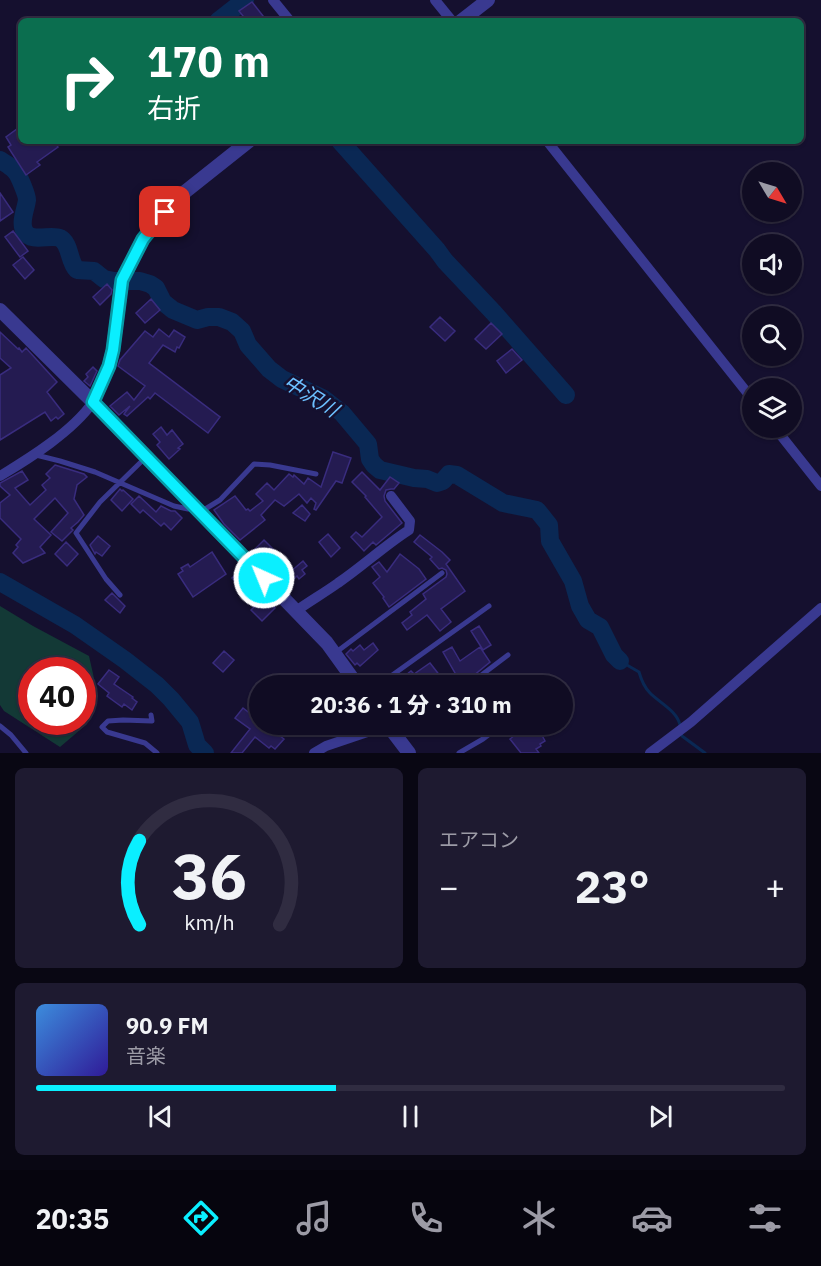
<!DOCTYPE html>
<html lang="ja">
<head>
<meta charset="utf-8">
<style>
  body { margin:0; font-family:"IBM Plex Sans","Noto Sans JP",sans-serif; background:#1e1a30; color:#f1f3f6; height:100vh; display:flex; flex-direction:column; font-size:22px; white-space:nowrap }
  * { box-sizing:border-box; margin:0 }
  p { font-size:20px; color:#9c9ba6 }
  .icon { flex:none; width:33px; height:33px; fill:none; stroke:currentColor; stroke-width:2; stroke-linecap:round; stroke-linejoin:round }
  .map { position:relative; height:753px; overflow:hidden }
  .details { display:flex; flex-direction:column; gap:15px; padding:15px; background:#090713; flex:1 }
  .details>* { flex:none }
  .top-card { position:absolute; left:18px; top:18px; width:786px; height:126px; border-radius:9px; box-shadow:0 2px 4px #0004,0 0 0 2px #302c41; background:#0b6e4f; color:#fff; overflow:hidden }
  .needle { width:39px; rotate:128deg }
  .tools { position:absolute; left:742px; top:162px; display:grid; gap:12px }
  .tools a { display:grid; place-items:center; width:60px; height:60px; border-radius:50%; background:#100c23; box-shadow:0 2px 4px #0004,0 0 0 2px #302c41; font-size:30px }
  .speed { position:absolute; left:18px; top:657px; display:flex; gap:12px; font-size:30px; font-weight:700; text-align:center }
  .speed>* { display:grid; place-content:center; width:78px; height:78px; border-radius:50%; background:#100c23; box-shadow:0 2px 4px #0004,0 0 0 2px #302c41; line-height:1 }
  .speed .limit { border:9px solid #d22; background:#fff; color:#111 }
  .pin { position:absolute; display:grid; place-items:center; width:51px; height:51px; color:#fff; margin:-26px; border-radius:12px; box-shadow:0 3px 9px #0006 }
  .me { position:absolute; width:66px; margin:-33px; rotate:316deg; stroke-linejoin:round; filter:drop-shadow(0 0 4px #0008) }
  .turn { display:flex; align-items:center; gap:21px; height:126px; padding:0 30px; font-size:27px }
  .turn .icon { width:78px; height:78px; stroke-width:2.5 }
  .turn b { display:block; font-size:42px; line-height:51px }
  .big { font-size:45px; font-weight:800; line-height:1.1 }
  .details .card { flex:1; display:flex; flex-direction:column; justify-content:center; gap:9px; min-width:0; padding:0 21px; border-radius:9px; background:#1e1a30 }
  .details .dial { align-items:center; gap:0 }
  .dial svg { height:156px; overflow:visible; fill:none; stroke:#302c41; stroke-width:7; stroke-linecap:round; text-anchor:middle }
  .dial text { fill:#f1f3f6; stroke:none }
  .song { display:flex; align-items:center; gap:18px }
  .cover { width:72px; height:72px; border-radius:9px; background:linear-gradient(135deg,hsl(210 70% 55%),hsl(250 70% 35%)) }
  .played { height:6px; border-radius:3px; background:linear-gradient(90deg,#0aefff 40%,#302c41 40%) }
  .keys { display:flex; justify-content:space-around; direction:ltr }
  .heat { display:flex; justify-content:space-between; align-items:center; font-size:33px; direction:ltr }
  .details .tiles { flex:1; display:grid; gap:15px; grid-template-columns:1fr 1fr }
  .card:last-child { grid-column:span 2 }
  .trip { position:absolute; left:249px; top:675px; width:324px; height:60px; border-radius:30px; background:#100c23; box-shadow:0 2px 4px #0004,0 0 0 2px #302c41; font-weight:800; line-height:60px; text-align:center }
  .dock { display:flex; height:96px; justify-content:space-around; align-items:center; background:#06050e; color:#9c9ba6 }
  .dock .icon { width:42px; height:42px }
  .dock .selected { color:#0aefff }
  .dock b { font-size:27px; color:#f1f3f6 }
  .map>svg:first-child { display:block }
  .green { fill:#133936; fill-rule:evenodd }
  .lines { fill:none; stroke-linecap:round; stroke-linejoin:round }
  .stream { stroke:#0a2854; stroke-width:3 }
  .river { stroke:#0a2854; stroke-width:18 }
  .building { fill:#241b51; stroke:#392c7e; stroke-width:1.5 }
  .service { stroke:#393990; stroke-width:5 }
  .minor { stroke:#393990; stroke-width:10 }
  .tertiary { stroke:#393990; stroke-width:14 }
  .route-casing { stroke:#069ba6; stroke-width:15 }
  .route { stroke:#0aefff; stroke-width:10 }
  .labels { text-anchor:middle; stroke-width:5; stroke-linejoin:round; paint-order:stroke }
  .water-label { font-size:20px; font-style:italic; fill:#6cc0ff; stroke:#15102f }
</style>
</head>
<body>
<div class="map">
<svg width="821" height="753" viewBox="0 0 821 753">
  <rect width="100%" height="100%" fill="#15102f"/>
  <path class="green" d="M0,606L33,626L89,656L98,696L87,724L60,747L4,711L0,705ZM32,670H82V722H32Z"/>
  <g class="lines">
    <path class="stream" d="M620,661L639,672C641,679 645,688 650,693C660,703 677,711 680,725
      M681,732L682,736L705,753"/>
    <path class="river" d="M218,21L245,0
      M340,141L437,250L445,261L494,313L566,395
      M0,160C5,163 11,166 15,171C19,175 27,195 27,200C26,209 19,223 25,232C32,243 50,234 60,238C71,244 68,261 77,270L94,271L104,279L114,281H140L150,284L156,288L163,302L173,310L197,320L208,317H219L232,322L242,331L248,345L269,369L282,379L324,399L342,413L368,444L370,459L374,465L380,470L414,478L427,479L437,483L443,481L449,474L457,475L503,503L537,510L549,525L550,541L573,581L580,606L588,620L600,627L614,655L620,661
      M0,582L75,625L125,660L157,685L171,699L190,722L197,745L205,753"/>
  </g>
  <path class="building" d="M252,2L267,21H247L239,11Z
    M21,126V141H54L58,147L37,162L40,165L26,175L8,147L11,145L6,137Z
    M0,193L13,212L0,221Z
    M13,231L28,251L20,257L5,237Z
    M23,257L34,270L25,279L13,265Z
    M107,284L112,290L111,294L100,305L93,297Z
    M151,299L160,310L145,323L136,313Z
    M440,317L455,331L445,341L430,327Z
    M491,323L502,334L486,349L475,339Z
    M159,329L169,337L174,330L185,337L179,348L177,347L175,352L163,345L149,363L220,417L208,433L155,393L150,399L148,397L127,416L124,414L130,406L119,415L110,406L127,392L134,400L145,386L118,366L120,360L145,331L153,337Z
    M0,332L18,349L19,348L22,352L26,348L57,382L47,392L64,414L58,419L56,417L51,421L45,412L0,440V375L11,368L0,358Z
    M512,349L522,360L506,373L497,361Z
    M93,367L97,371L90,386L84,381L88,377L86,374Z
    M161,427L167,435L172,430L183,444L178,448L180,449L169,459L157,445L160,442L153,434Z
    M333,452L351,458L342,483L336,481L316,510L314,509L316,503L311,498L307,503L299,494L284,506L275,500L261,515L265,520L240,540L224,524L214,510L235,496L246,510L248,509L250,511L263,501L256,494L267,483L274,490L289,474L293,477L294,475L304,484L308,478L321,487Z
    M55,465L84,474L87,477L77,485L74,499L84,515L78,522L71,528L73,530L62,541L51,532L68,513L55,498L34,519L51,535L40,547L45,553L23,563L13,553L18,547L16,545L21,539L0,518V503L10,495L0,486V483L22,471L28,480L15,488L30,505L46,490L42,485L50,478L46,474Z
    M362,472L380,490L390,477L399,483L394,489H391L386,490L384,496L385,501L402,523L376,545L373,542L364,551L351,537L356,532L362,537L382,517L365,497L366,496L352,482Z
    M120,489L122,491L123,490L133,499L122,511L111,500Z
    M139,496L156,512L161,506L171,511H175L182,518L171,530L164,523L161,526L143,510L140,513L131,504Z
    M302,505L310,514L305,521L293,513Z
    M328,534L340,548L331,557L319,542Z
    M420,535L442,552L450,560L446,564L465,591L441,609L451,622L440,631L427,615L407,630L402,623L412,615L410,612L426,599L423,594L446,577L447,574L446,570L442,568L439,569L430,559L432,557L414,542Z
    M98,536L110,546L102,556L96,552L95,554L90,545Z
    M264,540L275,551L262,563L252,552Z
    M66,542L78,554L67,566L55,554Z
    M212,552L226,574L193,597L178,574L183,571L181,568L188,564L190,567Z
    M400,554L419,569L426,579L389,607L383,598L384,597L373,583L380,577L372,567L379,562L387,572Z
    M303,561L307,566L302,570L305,574L299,579L297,576L285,587L272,573L282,564L290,572Z
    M241,569L248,576L239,585L232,578Z
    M259,587L271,599L269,602L275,608L262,621L251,610L255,606L250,601L252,600L249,597Z
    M112,593L125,606L120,613L105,600Z
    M479,626L491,645L483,650L471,631Z
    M373,643L378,650L360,666L357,663L355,665L346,654L351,649L353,651L360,645L364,650Z
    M452,647L460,661L480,647L490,662L462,685L443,652Z
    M224,651L234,660L223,672L213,663Z
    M430,663L448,686H392L411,671L414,674Z
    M109,670L119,677L114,684L133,697L132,698L137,702L132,710L124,704L122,707L107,696L109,693L98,684Z
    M243,708L260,721V724H264L284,739L275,749L271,746L269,748L255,737L242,753H231L250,729L235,718Z
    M529,724H536L545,741L540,744L541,746L536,749L539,753H521L510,739Z"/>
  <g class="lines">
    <path class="service" d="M36,455L60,461L95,472L174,506L188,509L194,508
      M202,511L220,500L254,464L270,465L316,474
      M120,595L106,579L76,533L100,502L145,458
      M335,653L442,573
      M377,686L489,606
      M467,686L508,655
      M151,715L152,721L123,720L108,721L102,727L107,732L145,743L157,753
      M0,726L11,735L26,753
      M399,736L414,724
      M459,753L483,739L503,724"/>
    <path class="minor" d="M273,0L290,21
      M435,0L452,21
      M547,141L753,400
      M775,428L821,486
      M0,476C30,458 73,431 93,402
      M296,611C310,601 324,593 338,583C363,566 384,546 409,530L410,521L391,496
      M314,753L326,746L388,725
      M650,753L691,722L821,608"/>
    <path class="tertiary" d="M461,21L488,0
      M0,310L93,402L327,643L358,686
      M93,402L109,366L113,350L122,280L143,239L176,199L249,141
      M387,724L409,753"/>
  </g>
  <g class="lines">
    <defs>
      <path id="route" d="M165,212L143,239L122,280L113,350L109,366L93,402L264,578"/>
    </defs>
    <use href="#route" class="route-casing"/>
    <use href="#route" class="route"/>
  </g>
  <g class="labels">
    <g class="water-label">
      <text transform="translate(311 396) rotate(32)" y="7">中沢川</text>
    </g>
  </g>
</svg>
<div class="tools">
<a><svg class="needle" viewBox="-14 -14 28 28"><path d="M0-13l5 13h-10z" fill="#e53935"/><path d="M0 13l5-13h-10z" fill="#9c9ba6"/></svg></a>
<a><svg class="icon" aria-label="sound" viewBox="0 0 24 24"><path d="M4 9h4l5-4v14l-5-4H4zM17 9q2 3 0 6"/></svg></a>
<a><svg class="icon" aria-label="search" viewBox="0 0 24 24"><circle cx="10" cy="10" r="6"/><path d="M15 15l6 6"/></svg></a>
<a><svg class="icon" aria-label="layers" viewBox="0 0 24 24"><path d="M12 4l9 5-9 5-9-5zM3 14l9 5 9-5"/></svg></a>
</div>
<div class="speed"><div class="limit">40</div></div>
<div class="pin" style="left:165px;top:212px;background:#d93025"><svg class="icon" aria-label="arrive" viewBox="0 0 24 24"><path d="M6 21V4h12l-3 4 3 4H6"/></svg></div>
<svg class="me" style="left:264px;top:578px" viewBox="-20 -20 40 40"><circle r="17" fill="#0aefff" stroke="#fff" stroke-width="3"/><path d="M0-11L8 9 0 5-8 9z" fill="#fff"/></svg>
<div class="trip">20:36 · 1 分 · 310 m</div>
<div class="top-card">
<div class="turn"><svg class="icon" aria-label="right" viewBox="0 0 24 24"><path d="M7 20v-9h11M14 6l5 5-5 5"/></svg><div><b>170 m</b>右折</div></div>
</div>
</div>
<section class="details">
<div class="tiles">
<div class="card dial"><svg viewBox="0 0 100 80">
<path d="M14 69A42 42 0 1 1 86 69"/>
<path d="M14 69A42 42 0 0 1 14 26" stroke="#0aefff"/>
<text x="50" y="56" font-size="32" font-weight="700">36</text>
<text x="50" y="72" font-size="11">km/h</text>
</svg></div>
<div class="card"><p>エアコン</p>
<div class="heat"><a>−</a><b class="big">23°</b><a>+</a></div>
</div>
<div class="card">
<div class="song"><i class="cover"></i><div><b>90.9 FM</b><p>音楽</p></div></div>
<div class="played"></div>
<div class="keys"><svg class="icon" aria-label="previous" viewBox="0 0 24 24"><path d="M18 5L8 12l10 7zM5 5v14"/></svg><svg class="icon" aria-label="pause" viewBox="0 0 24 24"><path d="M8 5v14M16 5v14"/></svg><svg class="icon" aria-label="next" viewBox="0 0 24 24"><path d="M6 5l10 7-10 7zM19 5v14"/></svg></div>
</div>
</div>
</section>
<nav class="dock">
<b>20:35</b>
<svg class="icon selected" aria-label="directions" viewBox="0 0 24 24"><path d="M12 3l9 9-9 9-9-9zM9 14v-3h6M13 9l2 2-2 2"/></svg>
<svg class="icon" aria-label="music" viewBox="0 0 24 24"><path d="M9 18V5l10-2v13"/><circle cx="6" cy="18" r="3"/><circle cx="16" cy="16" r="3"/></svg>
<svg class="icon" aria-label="phone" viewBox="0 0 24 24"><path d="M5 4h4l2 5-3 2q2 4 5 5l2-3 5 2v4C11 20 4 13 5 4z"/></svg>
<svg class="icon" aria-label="climate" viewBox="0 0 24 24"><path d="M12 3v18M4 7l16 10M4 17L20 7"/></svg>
<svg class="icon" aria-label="car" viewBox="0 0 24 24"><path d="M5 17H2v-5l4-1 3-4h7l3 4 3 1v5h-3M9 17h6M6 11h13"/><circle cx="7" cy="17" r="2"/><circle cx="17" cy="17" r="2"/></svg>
<svg class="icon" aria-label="filters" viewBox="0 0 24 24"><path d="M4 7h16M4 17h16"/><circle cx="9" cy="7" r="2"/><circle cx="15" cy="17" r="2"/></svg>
</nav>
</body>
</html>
